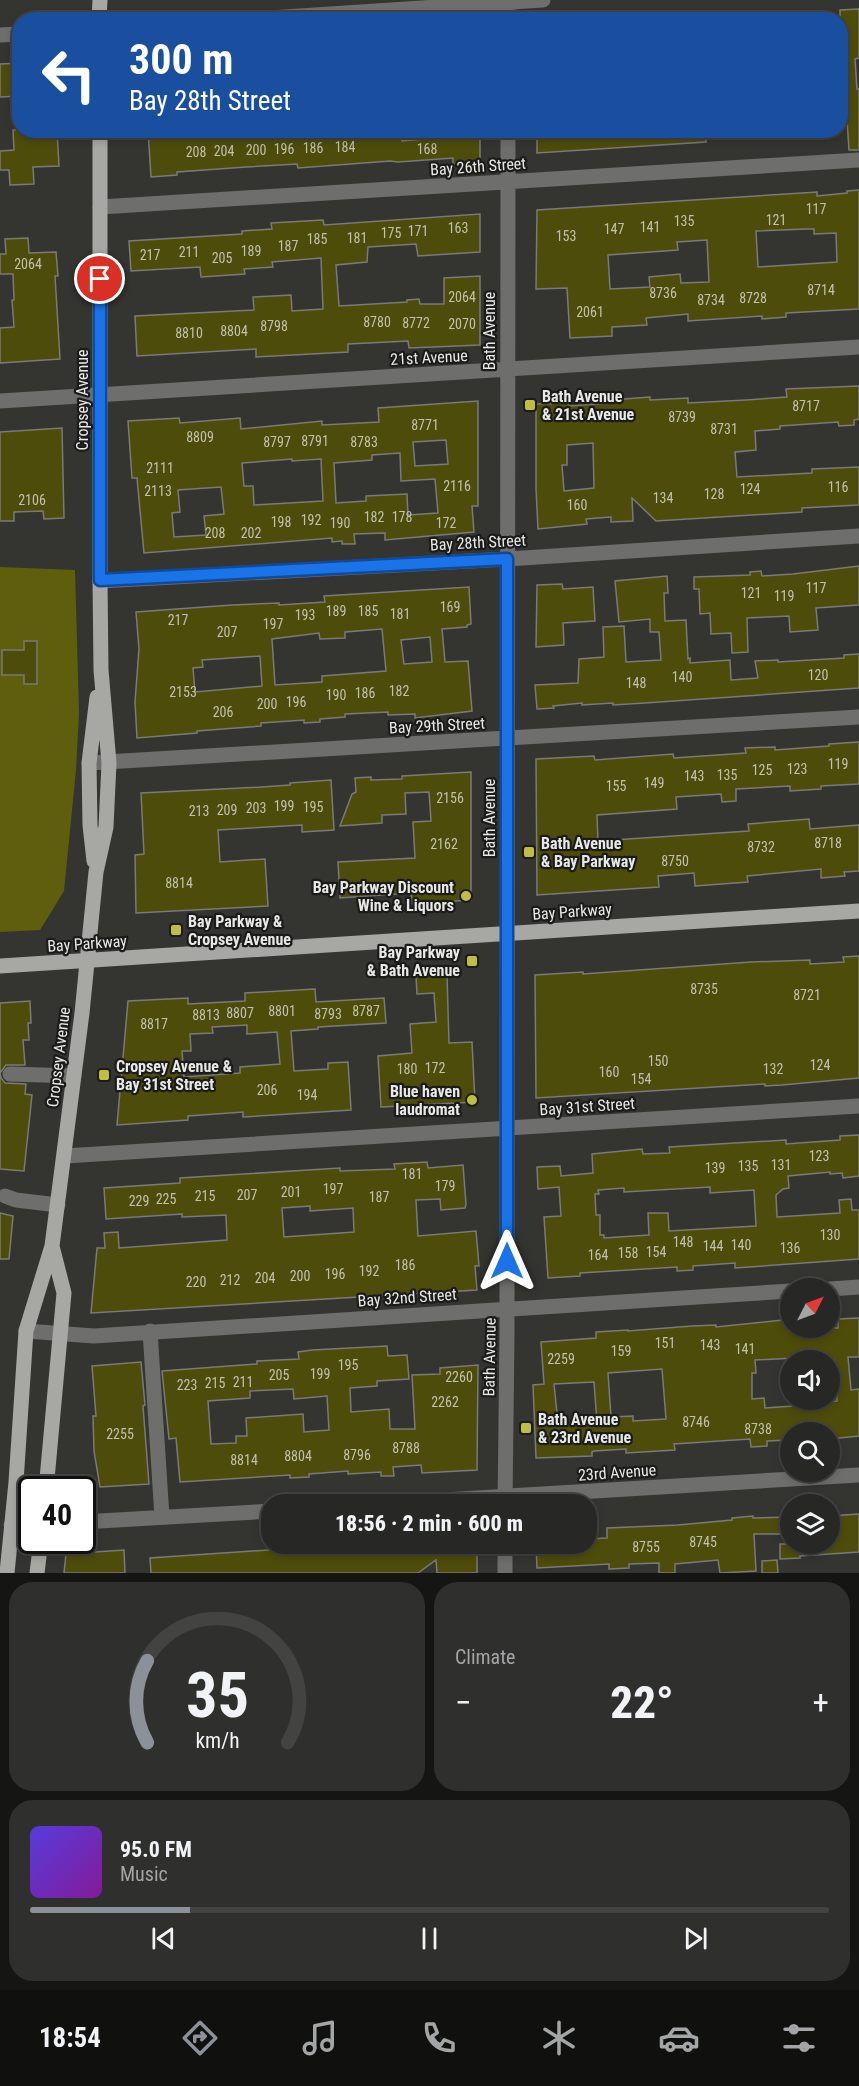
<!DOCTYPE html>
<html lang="en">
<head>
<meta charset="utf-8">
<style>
  body { margin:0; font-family:"Roboto Condensed",sans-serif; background:#2f2f2d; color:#f1f3f6; height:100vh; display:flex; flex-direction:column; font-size:22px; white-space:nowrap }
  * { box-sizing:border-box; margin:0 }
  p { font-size:20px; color:#a4a5a7 }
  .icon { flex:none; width:33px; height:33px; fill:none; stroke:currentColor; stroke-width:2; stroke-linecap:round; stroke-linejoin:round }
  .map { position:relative; height:1573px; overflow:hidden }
  .panel { display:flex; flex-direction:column; gap:9px; padding:9px; background:#151514; flex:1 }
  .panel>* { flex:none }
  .banner { position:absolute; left:12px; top:12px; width:836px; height:126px; border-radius:24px; box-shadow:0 3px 9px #0003,0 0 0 2px #434442; background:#1a4fa0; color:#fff; overflow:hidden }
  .needle { width:39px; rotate:48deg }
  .fabs { position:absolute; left:780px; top:1278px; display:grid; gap:12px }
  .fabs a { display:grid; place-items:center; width:60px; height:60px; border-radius:50%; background:#272725; box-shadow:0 3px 9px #0003,0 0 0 2px #434442; font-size:30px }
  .speed { position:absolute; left:18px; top:1476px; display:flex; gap:12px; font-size:30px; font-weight:700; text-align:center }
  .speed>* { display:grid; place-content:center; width:78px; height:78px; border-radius:50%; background:#272725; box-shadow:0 3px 9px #0003,0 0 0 2px #434442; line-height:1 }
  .speed .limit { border:3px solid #111; border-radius:9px; background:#fff; color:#111 }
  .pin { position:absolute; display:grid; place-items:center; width:51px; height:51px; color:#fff; margin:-26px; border:3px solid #fff; border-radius:50%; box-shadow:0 2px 6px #0007 }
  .me { position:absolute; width:66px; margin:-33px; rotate:0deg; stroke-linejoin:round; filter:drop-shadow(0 0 4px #0008) }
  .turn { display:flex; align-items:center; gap:21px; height:126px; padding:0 18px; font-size:27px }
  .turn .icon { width:78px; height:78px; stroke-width:2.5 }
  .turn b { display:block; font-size:42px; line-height:51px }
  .big { font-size:45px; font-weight:800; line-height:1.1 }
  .panel .widget { flex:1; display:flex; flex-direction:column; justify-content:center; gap:9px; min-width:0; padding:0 21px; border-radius:24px; background:#2f2f2d }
  .panel .dial { align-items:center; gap:0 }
  .dial svg { height:156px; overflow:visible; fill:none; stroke:#434442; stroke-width:7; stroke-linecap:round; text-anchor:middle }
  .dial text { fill:#f1f3f6; stroke:none }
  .song { display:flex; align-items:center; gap:18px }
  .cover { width:72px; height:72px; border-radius:9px; background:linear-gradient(135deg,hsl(250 70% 55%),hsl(290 70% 35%)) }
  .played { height:6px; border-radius:3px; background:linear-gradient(90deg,#8c9099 20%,#434442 20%) }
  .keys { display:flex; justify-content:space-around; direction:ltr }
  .heat { display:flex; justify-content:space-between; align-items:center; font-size:33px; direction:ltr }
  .panel .tiles { flex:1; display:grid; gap:9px; grid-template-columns:1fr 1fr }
  .widget:last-child { grid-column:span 2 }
  .trip { position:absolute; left:261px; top:1494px; width:336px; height:60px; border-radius:24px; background:#272725; box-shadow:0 3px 9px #0003,0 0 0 2px #434442; font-weight:800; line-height:60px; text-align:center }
  .menu { display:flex; height:96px; justify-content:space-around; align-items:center; background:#10100f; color:#a4a5a7 }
  .menu .icon { width:42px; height:42px }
  .menu .current { color:#8c9099 }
  .menu b { font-size:27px; color:#f1f3f6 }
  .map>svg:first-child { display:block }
  .green { fill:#5f5e0d }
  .building { fill:#4e4c0a; stroke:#7a7a76; stroke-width:1.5; fill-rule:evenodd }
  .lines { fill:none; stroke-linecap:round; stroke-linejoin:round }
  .minor { stroke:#6e6e6c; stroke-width:15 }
  .major { stroke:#a7a7a4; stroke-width:15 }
  .route-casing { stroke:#114b97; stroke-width:15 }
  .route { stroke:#1a73e8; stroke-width:10 }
  .poi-dot { fill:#c0be40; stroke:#1b1b1a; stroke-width:2 }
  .labels { text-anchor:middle; stroke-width:4.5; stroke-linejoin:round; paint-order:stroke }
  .number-label { font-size:14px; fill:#c2c1af }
  .street-label { font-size:16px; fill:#e8e8e6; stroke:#1b1b1a }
  .poi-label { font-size:16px; font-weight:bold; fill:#e8e8e6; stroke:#1b1b1a; text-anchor:start }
</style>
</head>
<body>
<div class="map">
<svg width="859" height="1573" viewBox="0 0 859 1573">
  <rect width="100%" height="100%" fill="#343431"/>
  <path class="green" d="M0,567L75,570L79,713L76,770L64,891L40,930L0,932Z"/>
  <path class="building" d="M859,9V58L855,59L857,89H859V150H849L845,90H840V10Z
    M20,63V96L0,97V64Z
    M13,130H57L59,166L33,167L34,184L10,185L9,170H0V151L14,150Z
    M148,130H200V132L213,133L244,131V134L295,130H401L402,141L434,138L433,130H480V163L453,164V158L398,162L390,161L298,168L297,164L246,167L177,172V175L151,177Z
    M537,130H705L706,142L537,153Z
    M859,190V309L786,313V317L762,319V316L688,321V314L646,318L647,325L612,327V336L570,338L567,288L536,289L537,210L817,192V196L847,193V191ZM806,229H814V234L836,233L837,262L758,267L756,231ZM707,240L709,282L681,283L680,274L649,277L650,287L610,289L608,255L678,250L677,242Z
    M480,214V252L418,256L416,244L368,247L367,262L336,265L339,306L407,302V300L419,299L420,304H444V278L480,276V345L409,348L408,341L348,344V352L256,357V349L137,356L135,316L254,310L253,297L291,295L292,311L323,309L321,258L272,262L273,267L244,269L245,274L230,275L201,277L200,267L131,271L129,241L242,234V231L272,229L271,223L323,220L324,225Z
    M28,238L29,253L56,252L58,276H55L60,359L0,363V328L14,327L12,300H14L13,274H0V254H6L5,239Z
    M859,386V419L854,420V425L839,426L838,422L780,426V429L755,431L756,450L735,452L737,477L812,473V469L859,467V505L802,508V512L656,521L632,498L633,521L611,522V517L586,519L587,524L538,529L536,489V404L568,403L569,406L611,403V400L650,397V400L688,398V403L746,400L787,397L786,389ZM593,443L594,488L564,491L562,465H567V445Z
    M478,401V506H472L474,532L385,540V533L354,534L355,544H342V541L332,542V538L144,553L137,478H132L128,421L179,418L180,423L240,418L241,429L322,421V425L379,422L378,408ZM446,440L448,464L415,466L413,442ZM400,453L401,481L435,479L438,513L408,515L407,494L366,496V501L336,503L334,463L372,460V455ZM292,459V461L321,459L323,501L254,505L253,486H244L242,463ZM221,487L224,514L204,516L206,535L174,537L172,513L180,512L178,490Z
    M62,428L64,518L44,519L43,511L14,512V521H0V432Z
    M859,566V605L816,608L818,630L790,632L789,616L747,618L748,652L732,653L731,633L711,634L710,613L700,614L699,589H694V577L750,575V572L761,571L762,576L793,574Z
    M667,576L668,593H664L665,621L686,620L688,659L690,658V663L730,660L731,680L758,678L755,661L778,660V662L844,658V655L859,654V688L645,703L613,705V703L582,705V703L553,706L554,708L537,709L535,685L578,683L579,659L604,657L603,627L624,626L626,662L661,660L659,632H650V619L619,622L615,581Z
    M562,584L563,589L593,587L595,621L563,623L564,645L536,647L537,585Z
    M469,587L471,624L467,625V627L442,629L445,662L468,661L472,711L415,718V714L388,715V712L345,714V717L320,719V722L304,723V720L261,723V726L197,731V733L137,738L135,702L139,649L136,612L232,605L279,603V605L325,602L324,596ZM382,629L386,671L322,676V682L275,685L272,639L319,633L320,639L345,638V632ZM430,637L432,662L404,664L401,640ZM260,656L262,686L195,692L193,668L203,667L202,660Z
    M24,641H37V684H24V675H2V650H24Z
    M859,742V784L821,786V789L790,791V786L736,789V801L722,802L721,794L676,797L677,809L597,815L598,841L749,831L748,824L809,819L810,829L859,825V871L844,872L845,876L821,878V869L747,876L748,882L695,886L694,873L658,876L659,887L537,895L536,759L594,756L595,760L673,754L674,758L746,753L745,748L775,747V750L829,746V744Z
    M471,772V900L412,904L411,893L340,898L338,862L415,858L413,822L431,821L429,792L405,793L406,814L382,815V823L340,826L352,794L356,792L355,778L371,777V780L402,779V776Z
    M331,780L334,830L302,832V825L218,830L220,862L265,859L268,906L136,913L135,855L144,854L141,793L262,787L290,785V783Z
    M859,956V1078L782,1085L765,1086V1084L536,1098L535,975L583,972V974L751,962L810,960V964L844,962L843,957Z
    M447,974L449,1043L472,1042L475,1102L381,1107L378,1056L412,1053L410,1024L436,1022L434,993L417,994L416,976Z
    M315,989L316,1002L384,998L386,1023L318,1027V1029L291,1031L294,1071L328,1069V1063L348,1062L351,1110L243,1117V1112L188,1116V1120L117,1125L128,1001L188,998V1004L245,1001V993ZM247,1025V1034L277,1032L280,1064L240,1067V1073L184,1077L182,1051H191L190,1034L213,1033L212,1027Z
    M30,1001L31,1023H28L29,1040H23L25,1065H6L0,1073L1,1078L5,1083L26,1084L25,1094L32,1095L24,1171L0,1169V1003Z
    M859,1135V1176L843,1178L842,1173L830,1174V1172L788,1176L789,1188L783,1189L776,1195L777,1217L840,1213L839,1200L851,1199L852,1210H859V1259L735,1268V1263L693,1266V1270L677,1271V1267L580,1273V1276L548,1278L544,1217L561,1216L559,1187L538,1189L537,1167L560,1166L561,1176L593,1173L592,1154L642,1149L643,1154L670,1153L669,1147L786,1140V1144L840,1140V1136ZM710,1187V1193L754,1190L756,1226L669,1231L668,1213H648L649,1235L604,1238V1235H600V1215H596L595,1194H599L598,1190L624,1188V1192Z
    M427,1162L428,1168L463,1165L466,1204L465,1208L441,1210L440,1199L416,1200L418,1236L476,1231L479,1266H475L477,1290L91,1313L97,1248H105L104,1233L118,1232L119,1248L227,1240L226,1215L182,1217V1214L106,1219L104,1188L180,1183V1178L340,1168V1171L395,1169L394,1164ZM310,1206V1211L353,1208L354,1232L284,1237L282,1208Z
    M0,1213L13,1216L9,1259H0Z
    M859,1318V1357H848L851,1390L859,1389V1436L830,1439V1432H790V1440L767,1441V1446L751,1447L750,1439L674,1444L675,1450L626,1453V1449L594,1451L592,1452V1456L536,1458L533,1385L544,1384L541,1342L596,1338V1332L628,1330V1331L692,1326L716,1325V1327L783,1320H790V1328H838V1319ZM813,1357V1360H834L837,1401L807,1403V1400H792L793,1406L765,1408L764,1398L752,1399V1373H756L755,1360ZM662,1369L666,1419L633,1421V1416L611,1417L608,1373ZM594,1382L597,1423L563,1425L562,1413H557L554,1384Z
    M387,1346L388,1356L407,1355L409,1379L377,1381V1386L350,1388L351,1412L389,1409L390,1429H415L412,1375L440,1374V1368L478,1365L477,1470L422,1473L421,1465L393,1467L394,1476H381V1472L348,1474V1471L309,1474V1477L290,1478V1475L180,1482L176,1438L169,1439L162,1371L257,1364V1361L299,1359L298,1352L312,1350ZM293,1389L294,1399L327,1396L329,1430L304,1432L303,1414L246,1418L247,1436H236V1443L211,1444L208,1401L250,1398V1391Z
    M141,1362L145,1405L143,1406L149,1484L100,1487L94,1451L93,1416H96L92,1366Z
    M859,1514V1552L800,1556V1558L780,1559V1544H830V1516Z
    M753,1516V1518L790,1517V1534H754L756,1571L720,1573L718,1560L675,1564V1573H659V1563L629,1564V1568L609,1569V1564L537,1568L536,1544H586V1539L607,1538V1528L678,1525L732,1520V1518Z
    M356,1544H477V1573H437L436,1560L418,1573H151L150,1558Z
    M124,1550L125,1573H64L66,1554Z
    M777,1560L778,1573H762V1561Z"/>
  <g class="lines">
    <path class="minor" d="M238,20L543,0
      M508,20V0
      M0,35L20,34
      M100,207L859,160
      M0,401L859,347
      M100,581L507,559L859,536
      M89,763L859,717
      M10,1074L74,1076
      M65,1156L859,1106
      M5,1196L16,1200L58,1205
      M830,1289L859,1287
      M26,1331L94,1336L790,1291
      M150,1331L162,1517
      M377,1504L859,1475
      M505,1504L507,1335L508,130
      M82,1522L272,1511
      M11,1525L32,1524
      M505,1573V1544"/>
    <path class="major" d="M99,20L100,0
      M94,861L90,825L89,763L97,697
      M0,966L859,911
      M46,1490L64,1293L52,1246
      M7,1573L16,1482L26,1331L52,1246L82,1013L96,872L106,827L109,763L101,670L100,581V130
      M37,1573L41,1540"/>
  </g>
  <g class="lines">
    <defs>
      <path id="route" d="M100,279V580L507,559V1261"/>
    </defs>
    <use href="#route" class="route-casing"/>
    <use href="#route" class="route"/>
  </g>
  <g class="poi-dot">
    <rect x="524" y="399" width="12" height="12" rx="3"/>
    <rect x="523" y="846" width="12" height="12" rx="3"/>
    <circle cx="466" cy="896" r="6"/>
    <rect x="170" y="924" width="12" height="12" rx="3"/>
    <rect x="466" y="955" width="12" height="12" rx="3"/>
    <rect x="98" y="1069" width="12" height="12" rx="3"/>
    <circle cx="472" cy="1100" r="6"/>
    <rect x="520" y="1422" width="12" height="12" rx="3"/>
  </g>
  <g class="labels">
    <g class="number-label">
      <text x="345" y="152">184</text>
      <text x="313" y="153">186</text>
      <text x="284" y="154">196</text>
      <text x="427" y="154">168</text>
      <text x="256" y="155">200</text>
      <text x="224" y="156">204</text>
      <text x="196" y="157">208</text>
      <text x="816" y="214">117</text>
      <text x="776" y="225">121</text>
      <text x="684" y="226">135</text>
      <text x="650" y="232">141</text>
      <text x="458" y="233">163</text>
      <text x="614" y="234">147</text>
      <text x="418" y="236">171</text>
      <text x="391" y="238">175</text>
      <text x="566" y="241">153</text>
      <text x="357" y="243">181</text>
      <text x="317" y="244">185</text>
      <text x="288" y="251">187</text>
      <text x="251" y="256">189</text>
      <text x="189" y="257">211</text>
      <text x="150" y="260">217</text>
      <text x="222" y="263">205</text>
      <text x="28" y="269">2064</text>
      <text x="821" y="295">8714</text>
      <text x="663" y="298">8736</text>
      <text x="462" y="302">2064</text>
      <text x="753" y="303">8728</text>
      <text x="711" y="305">8734</text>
      <text x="590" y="317">2061</text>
      <text x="377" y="327">8780</text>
      <text x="416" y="328">8772</text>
      <text x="462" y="329">2070</text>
      <text x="274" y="331">8798</text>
      <text x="234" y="336">8804</text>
      <text x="189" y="338">8810</text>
      <text x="806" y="411">8717</text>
      <text x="682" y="422">8739</text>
      <text x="425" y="430">8771</text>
      <text x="724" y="434">8731</text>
      <text x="200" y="442">8809</text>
      <text x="315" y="446">8791</text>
      <text x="277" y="447">8797</text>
      <text x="364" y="447">8783</text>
      <text x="160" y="473">2111</text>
      <text x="457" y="491">2116</text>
      <text x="838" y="492">116</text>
      <text x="750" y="494">124</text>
      <text x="158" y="496">2113</text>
      <text x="714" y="499">128</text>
      <text x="663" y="503">134</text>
      <text x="32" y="505">2106</text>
      <text x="577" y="510">160</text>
      <text x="374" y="522">182</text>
      <text x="402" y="522">178</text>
      <text x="311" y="525">192</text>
      <text x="281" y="527">198</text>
      <text x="340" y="528">190</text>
      <text x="446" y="528">172</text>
      <text x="215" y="538">208</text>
      <text x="251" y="538">202</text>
      <text x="816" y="593">117</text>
      <text x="751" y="598">121</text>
      <text x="784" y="601">119</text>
      <text x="450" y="612">169</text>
      <text x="336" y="616">189</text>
      <text x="368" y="616">185</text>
      <text x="400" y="619">181</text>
      <text x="305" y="620">193</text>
      <text x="178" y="625">217</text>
      <text x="273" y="629">197</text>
      <text x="227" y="637">207</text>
      <text x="818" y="680">120</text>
      <text x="682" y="682">140</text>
      <text x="636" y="688">148</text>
      <text x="399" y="696">182</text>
      <text x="183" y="697">2153</text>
      <text x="365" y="698">186</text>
      <text x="336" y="700">190</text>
      <text x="296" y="707">196</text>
      <text x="267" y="709">200</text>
      <text x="223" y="717">206</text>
      <text x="838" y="769">119</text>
      <text x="797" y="774">123</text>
      <text x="762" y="775">125</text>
      <text x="727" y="780">135</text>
      <text x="694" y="781">143</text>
      <text x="654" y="788">149</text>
      <text x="616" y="791">155</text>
      <text x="450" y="803">2156</text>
      <text x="284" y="811">199</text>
      <text x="313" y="812">195</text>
      <text x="256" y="813">203</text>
      <text x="227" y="815">209</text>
      <text x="199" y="816">213</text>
      <text x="828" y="848">8718</text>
      <text x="444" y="849">2162</text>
      <text x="761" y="852">8732</text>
      <text x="675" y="866">8750</text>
      <text x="179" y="888">8814</text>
      <text x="704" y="994">8735</text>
      <text x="807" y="1000">8721</text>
      <text x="282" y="1016">8801</text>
      <text x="366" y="1016">8787</text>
      <text x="240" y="1018">8807</text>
      <text x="328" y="1019">8793</text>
      <text x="206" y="1020">8813</text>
      <text x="154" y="1029">8817</text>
      <text x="658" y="1066">150</text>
      <text x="820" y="1070">124</text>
      <text x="435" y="1073">172</text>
      <text x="407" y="1074">180</text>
      <text x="773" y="1074">132</text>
      <text x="609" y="1077">160</text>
      <text x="641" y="1084">154</text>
      <text x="267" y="1095">206</text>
      <text x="307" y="1100">194</text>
      <text x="819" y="1161">123</text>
      <text x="781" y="1170">131</text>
      <text x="748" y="1171">135</text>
      <text x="715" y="1173">139</text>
      <text x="412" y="1179">181</text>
      <text x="445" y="1191">179</text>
      <text x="333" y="1194">197</text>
      <text x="291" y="1197">201</text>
      <text x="247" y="1200">207</text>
      <text x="205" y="1201">215</text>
      <text x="379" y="1202">187</text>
      <text x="166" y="1204">225</text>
      <text x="139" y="1206">229</text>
      <text x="830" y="1240">130</text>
      <text x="683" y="1247">148</text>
      <text x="741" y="1250">140</text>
      <text x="713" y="1251">144</text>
      <text x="790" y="1253">136</text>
      <text x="656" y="1257">154</text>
      <text x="628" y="1258">158</text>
      <text x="598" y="1260">164</text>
      <text x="405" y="1270">186</text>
      <text x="369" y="1276">192</text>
      <text x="335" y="1279">196</text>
      <text x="300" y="1281">200</text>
      <text x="265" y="1283">204</text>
      <text x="230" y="1285">212</text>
      <text x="196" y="1287">220</text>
      <text x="665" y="1348">151</text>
      <text x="710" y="1350">143</text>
      <text x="745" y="1354">141</text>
      <text x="621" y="1356">159</text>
      <text x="561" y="1364">2259</text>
      <text x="348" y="1370">195</text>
      <text x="320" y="1379">199</text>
      <text x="279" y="1380">205</text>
      <text x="459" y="1382">2260</text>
      <text x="243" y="1387">211</text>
      <text x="215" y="1388">215</text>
      <text x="187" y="1390">223</text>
      <text x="445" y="1407">2262</text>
      <text x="696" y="1427">8746</text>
      <text x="758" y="1434">8738</text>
      <text x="120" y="1439">2255</text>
      <text x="406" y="1453">8788</text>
      <text x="357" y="1460">8796</text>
      <text x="298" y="1461">8804</text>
      <text x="244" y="1465">8814</text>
      <text x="703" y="1547">8745</text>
      <text x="646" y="1552">8755</text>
    </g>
    <g class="street-label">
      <text transform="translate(478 166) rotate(-4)" y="6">Bay 26th Street</text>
      <text transform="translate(489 331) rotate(-90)" y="6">Bath Avenue</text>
      <text transform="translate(429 357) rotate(-3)" y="6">21st Avenue</text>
      <text transform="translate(82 400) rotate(-90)" y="6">Cropsey Avenue</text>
      <text transform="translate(478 542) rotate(-3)" y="6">Bay 28th Street</text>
      <text transform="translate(437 725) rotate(-3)" y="6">Bay 29th Street</text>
      <text transform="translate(489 818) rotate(-90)" y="6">Bath Avenue</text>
      <text transform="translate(572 911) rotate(-4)" y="6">Bay Parkway</text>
      <text transform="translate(87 943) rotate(-4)" y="6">Bay Parkway</text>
      <text transform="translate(58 1057) rotate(-83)" y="6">Cropsey Avenue</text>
      <text transform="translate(587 1106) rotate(-4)" y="6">Bay 31st Street</text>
      <text transform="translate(407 1297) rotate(-4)" y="6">Bay 32nd Street</text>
      <text transform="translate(489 1357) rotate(-89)" y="6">Bath Avenue</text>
      <text transform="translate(617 1472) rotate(-4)" y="6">23rd Avenue</text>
    </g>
    <g class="poi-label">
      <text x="542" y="402">Bath Avenue<tspan x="542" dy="18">&amp; 21st Avenue</tspan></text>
      <text x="541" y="849">Bath Avenue<tspan x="541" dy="18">&amp; Bay Parkway</tspan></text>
      <text x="454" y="893" text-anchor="end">Bay Parkway Discount<tspan x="454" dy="18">Wine &amp; Liquors</tspan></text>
      <text x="188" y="927">Bay Parkway &amp;<tspan x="188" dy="18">Cropsey Avenue</tspan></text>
      <text x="460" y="958" text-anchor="end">Bay Parkway<tspan x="460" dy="18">&amp; Bath Avenue</tspan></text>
      <text x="116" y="1072">Cropsey Avenue &amp;<tspan x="116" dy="18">Bay 31st Street</tspan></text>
      <text x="460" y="1097" text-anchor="end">Blue haven<tspan x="460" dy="18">laudromat</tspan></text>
      <text x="538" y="1425">Bath Avenue<tspan x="538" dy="18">&amp; 23rd Avenue</tspan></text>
    </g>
  </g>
</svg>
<div class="fabs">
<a><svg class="needle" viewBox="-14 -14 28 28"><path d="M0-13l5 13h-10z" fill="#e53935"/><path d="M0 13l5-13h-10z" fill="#a4a5a7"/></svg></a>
<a><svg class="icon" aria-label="sound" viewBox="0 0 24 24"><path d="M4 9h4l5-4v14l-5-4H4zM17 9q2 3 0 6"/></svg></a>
<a><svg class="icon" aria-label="search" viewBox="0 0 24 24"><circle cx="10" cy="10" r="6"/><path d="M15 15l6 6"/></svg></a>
<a><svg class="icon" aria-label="layers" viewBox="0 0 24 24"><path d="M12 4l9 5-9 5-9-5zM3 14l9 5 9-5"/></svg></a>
</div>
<div class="speed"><div class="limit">40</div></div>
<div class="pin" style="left:100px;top:279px;background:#d93025"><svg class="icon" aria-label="arrive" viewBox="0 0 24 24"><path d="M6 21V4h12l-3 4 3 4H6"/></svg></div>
<svg class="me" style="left:507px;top:1261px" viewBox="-20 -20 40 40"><path d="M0-17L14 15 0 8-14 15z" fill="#1a73e8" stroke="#fff" stroke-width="4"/></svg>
<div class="trip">18:56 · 2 min · 600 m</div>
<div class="banner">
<div class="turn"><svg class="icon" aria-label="left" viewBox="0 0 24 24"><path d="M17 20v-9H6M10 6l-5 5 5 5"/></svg><div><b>300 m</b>Bay 28th Street</div></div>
</div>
</div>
<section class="panel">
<div class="tiles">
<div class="widget dial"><svg viewBox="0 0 100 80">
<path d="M14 69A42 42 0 1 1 86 69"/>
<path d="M14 69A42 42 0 0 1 14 27" stroke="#8c9099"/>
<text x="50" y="56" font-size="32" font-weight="700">35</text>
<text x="50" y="72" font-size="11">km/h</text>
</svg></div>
<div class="widget"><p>Climate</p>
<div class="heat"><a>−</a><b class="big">22°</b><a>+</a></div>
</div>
<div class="widget">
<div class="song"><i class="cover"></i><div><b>95.0 FM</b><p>Music</p></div></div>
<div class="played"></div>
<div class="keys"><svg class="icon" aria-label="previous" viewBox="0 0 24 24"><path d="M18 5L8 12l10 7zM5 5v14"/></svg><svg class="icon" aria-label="pause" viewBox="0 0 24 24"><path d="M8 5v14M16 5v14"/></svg><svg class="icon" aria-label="next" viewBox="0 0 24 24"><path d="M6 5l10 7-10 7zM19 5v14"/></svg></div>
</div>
</div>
</section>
<nav class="menu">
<b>18:54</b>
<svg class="icon current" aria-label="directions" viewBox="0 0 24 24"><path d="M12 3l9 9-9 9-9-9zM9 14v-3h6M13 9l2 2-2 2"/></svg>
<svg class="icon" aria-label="music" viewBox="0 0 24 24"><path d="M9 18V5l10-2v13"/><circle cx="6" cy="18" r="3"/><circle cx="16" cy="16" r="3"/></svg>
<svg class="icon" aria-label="phone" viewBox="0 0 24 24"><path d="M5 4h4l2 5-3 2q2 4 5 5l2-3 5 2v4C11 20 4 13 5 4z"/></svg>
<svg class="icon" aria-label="climate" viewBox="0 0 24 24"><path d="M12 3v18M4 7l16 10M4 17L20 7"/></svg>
<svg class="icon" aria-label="car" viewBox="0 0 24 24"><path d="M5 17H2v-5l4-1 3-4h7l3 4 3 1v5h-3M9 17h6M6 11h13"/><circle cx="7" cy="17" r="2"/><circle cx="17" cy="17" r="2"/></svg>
<svg class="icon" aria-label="filters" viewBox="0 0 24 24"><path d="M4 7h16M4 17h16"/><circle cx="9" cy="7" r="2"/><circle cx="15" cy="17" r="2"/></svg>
</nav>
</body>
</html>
